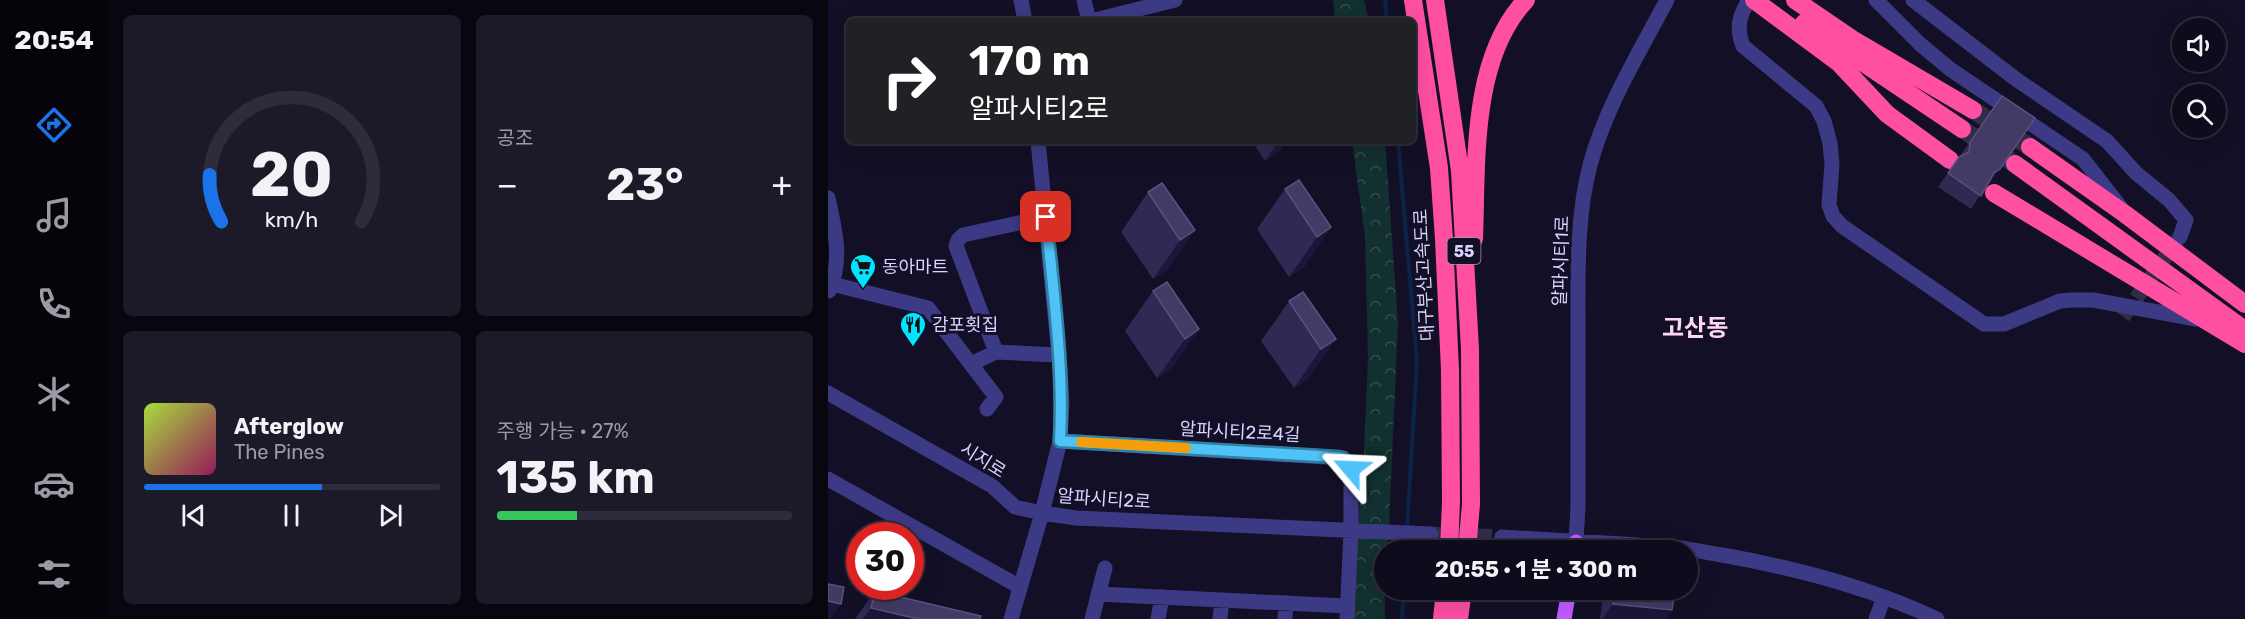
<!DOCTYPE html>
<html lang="ko">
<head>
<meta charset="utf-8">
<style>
  body { margin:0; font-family:Rubik,"Noto Sans KR",sans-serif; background:#1c1929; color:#f1f3f6; height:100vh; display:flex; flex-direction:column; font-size:22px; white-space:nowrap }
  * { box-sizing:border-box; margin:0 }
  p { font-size:20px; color:#9b9ba3 }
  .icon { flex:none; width:33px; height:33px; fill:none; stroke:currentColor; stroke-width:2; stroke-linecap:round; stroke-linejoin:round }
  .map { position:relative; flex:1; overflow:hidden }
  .sheet { display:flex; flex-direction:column; gap:15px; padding:15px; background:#08060f; width:720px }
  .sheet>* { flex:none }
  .guide { position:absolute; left:18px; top:18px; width:570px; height:126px; border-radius:9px; box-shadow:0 6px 24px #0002,0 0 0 2px #2e2b3b; background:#202124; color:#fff; overflow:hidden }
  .fabs { position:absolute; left:1344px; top:18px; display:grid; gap:12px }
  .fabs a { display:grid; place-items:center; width:54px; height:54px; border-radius:50%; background:#0e0b1c; box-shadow:0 6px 24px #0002,0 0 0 2px #2e2b3b; font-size:30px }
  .speed { position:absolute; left:18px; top:522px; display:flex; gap:12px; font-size:30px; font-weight:700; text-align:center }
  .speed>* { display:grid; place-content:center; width:78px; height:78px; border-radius:50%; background:#0e0b1c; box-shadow:0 6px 24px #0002,0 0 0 2px #2e2b3b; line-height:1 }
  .speed .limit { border:9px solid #d22; background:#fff; color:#111 }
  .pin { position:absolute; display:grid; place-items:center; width:51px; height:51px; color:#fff; margin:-26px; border-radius:12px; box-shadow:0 3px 9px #0006 }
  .me { position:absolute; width:66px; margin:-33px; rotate:296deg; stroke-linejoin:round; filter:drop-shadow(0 0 4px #0008) }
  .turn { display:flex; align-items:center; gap:21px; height:126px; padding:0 24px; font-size:27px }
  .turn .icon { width:78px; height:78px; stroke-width:2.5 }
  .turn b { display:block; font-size:42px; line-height:51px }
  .big { font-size:45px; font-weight:700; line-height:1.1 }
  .sheet .tile { flex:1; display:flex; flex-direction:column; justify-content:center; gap:9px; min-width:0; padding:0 21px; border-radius:9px; background:#1c1929 }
  .sheet .dial { align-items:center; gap:0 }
  .dial svg { height:156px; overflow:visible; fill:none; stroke:#2e2b3b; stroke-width:7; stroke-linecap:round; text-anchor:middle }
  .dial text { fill:#f1f3f6; stroke:none }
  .song { display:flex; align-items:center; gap:18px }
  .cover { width:72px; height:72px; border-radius:9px; background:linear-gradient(135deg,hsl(80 70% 55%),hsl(330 70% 35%)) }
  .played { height:6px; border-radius:3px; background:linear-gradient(90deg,#1a73e8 60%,#2e2b3b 60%) }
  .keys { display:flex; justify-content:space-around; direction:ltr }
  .heat { display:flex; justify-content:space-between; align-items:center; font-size:33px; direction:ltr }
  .charge { height:9px; border-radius:4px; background:linear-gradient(90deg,#34c759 27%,#2e2b3b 0) }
  .sheet .tiles { flex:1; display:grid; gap:15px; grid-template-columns:repeat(2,1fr) }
  .trip { position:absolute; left:546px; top:540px; width:324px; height:60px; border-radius:30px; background:#0e0b1c; box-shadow:0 6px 24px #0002,0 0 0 2px #2e2b3b; font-weight:700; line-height:60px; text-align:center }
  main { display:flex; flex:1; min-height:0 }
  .tabs { display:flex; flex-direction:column; width:108px; justify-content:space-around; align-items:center; background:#06040b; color:#9b9ba3 }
  .tabs .icon { width:42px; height:42px }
  .tabs .current { color:#1a73e8 }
  .tabs b { font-size:27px; color:#f1f3f6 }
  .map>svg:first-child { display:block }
  .park { fill:url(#park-crowns) }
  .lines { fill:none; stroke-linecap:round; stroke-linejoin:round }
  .stream { stroke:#0c2248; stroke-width:4 }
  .minor-tunnel { stroke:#312d47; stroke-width:15; stroke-dasharray:15 8; stroke-linecap:butt }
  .highway-tunnel { stroke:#312d47; stroke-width:18; stroke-dasharray:18 9; stroke-linecap:butt }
  .minor { stroke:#3d3a85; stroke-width:15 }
  .major { stroke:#c25bff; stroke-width:15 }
  .highway { stroke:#ff4fa3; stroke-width:18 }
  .wall { fill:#312854 }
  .shaded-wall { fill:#1d163a }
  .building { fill:#433a66; stroke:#5a527e; stroke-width:1.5 }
  .route-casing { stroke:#337fa1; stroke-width:15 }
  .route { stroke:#4fc3f7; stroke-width:10 }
  .slow { stroke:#f59e0b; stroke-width:10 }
  .labels { text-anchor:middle; stroke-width:6; stroke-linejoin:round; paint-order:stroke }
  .shield { fill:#130f26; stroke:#9e99be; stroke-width:1.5 }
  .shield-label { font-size:16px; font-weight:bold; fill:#d9d4ff }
  .street-label { font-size:18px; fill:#d9d4ff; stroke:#130f26 }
  .poi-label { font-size:18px; fill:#d9d4ff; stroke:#130f26; text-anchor:start }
  .district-label { font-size:24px; font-weight:bold; fill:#ffd6f0; stroke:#130f26 }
</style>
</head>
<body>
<main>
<nav class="tabs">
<b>20:54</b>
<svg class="icon current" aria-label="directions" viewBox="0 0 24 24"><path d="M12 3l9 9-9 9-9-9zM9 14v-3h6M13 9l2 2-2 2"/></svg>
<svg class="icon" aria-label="music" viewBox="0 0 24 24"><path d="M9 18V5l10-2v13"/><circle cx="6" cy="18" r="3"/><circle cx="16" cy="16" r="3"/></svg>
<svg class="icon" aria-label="phone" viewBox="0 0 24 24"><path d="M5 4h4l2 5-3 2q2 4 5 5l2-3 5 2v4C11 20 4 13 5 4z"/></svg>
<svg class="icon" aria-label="climate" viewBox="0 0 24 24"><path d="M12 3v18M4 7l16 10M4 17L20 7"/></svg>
<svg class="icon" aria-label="car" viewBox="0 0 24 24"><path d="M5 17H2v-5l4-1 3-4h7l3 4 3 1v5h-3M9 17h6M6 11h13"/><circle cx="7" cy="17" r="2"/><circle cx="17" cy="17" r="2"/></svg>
<svg class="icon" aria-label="filters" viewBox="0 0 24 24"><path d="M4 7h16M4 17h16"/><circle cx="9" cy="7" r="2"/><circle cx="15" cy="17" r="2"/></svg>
</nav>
<section class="sheet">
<div class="tiles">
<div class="tile dial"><svg viewBox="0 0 100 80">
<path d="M14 69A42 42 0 1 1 86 69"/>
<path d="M14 69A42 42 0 0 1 8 45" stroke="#1a73e8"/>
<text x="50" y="56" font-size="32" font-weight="700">20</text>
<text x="50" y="72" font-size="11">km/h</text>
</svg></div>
<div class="tile"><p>공조</p>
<div class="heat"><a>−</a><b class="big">23°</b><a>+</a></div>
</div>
<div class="tile">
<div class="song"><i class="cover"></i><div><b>Afterglow</b><p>The Pines</p></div></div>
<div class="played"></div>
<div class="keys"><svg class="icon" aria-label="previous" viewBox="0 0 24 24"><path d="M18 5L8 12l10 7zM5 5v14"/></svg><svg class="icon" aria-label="pause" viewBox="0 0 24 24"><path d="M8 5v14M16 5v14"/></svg><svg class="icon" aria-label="next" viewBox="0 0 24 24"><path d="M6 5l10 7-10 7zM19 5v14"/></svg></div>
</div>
<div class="tile"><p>주행 가능 · 27%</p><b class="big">135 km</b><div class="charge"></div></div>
</div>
</section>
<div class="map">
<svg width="1417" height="619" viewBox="0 0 1417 619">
  <defs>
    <pattern id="park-crowns" width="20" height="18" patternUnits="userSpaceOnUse" patternTransform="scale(1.5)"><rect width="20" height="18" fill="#12302f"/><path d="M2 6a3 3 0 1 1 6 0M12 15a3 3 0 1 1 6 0" fill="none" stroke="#344d4e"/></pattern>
  </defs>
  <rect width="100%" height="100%" fill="#130f26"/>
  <path class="park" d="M505,0H536L541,21H507Z
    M524,141H557L570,322L560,550H556L557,619H522L536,451L540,357L537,237Z"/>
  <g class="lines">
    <path class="stream" d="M557,0L559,21
      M570,141L589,362L579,529
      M578,550L579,537
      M574,619L576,590"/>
    <path class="minor-tunnel" d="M1295,317L1350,239
      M603,534L674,537"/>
    <path class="highway-tunnel" d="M1145,110L1202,147
      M1134,129L1187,164"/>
    <path class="minor" d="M193,0L197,21
      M256,0L261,21
      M921,0C911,16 908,28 915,46L988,106L996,121L1002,143L1004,164L1001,205L1005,216L1014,226L1156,324H1176L1232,301L1244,300H1265L1368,319
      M1048,0L1092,44L1122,69L1255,159L1294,209
      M1085,0L1189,80L1279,141L1308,173L1341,200L1358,220L1352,237
      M263,21L347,0
      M210,141L231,355L234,401L232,441L214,513L248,518L603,534
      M0,198C7,230 15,260 1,291
      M4,284L100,308L168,397L159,409
      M168,352L128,246L130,240L135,235L218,217
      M143,364L168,352L231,355
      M0,393L164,486L187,507L214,513L183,619
      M232,441L515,458L523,469V531L519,619
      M0,479L192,587
      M674,537L811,545
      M748,542L750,506C750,448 750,391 750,333C750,277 748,219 762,165C778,106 811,53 839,0
      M835,546C855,547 874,552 894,555C968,568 1041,587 1109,619
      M270,594L518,606
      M264,619L277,568
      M330,619L334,597
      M392,619L394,600
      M457,619L458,603
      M1048,619L1056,597"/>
    <path class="major" d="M747,550L748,542
      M736,619L741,590"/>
    <path class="highway" d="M585,0L611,168L616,239L622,370L623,501L621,550
      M607,0L632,171L642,349L643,504L639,550
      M926,0L1011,63L1059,114L1122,160
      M967,0L1024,39L1145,110
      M976,23L1134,129
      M1202,147L1297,214L1417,304
      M1187,164L1417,330
      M1166,193L1417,344
      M646,239C649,164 642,59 698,0
      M614,619L617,590
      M631,619L635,590"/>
  </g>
  <path class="wall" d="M1174,96L1162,183L1159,185L1143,209L1110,187Z
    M424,141H459L451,151L437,161Z
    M457,189L503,227L476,267L461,277L429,229Z
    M320,192L367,230L339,270L325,279L293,232Z
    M325,291L371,329L343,369L329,378L297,331Z
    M461,301L508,339L480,379L466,388L433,341Z
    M793,542L854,550H787Z
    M776,590H847L838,619H772Z
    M47,591L152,619H27Z"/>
  <path class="shaded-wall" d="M451,141H459L451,151L437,161Z
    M1172,169L1162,183L1157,187L1166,173Z
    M503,227L476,267L461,277L489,237Z
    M367,230L339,270L325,279L352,240Z
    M371,329L343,369L329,378L357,339Z
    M508,339L480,379L466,388L493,349Z
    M0,601L13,604L2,619H0Z
    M785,604L844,610L838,619H774Z
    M43,608L90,619H35Z"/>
  <path class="building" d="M1174,96L1207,118L1172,169L1166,173L1153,196L1120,173L1131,157L1141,152L1142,142Z
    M471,180L503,227L489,237L457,189Z
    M334,183L367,230L352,240L320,192Z
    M339,282L371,329L357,339L325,291Z
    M475,292L508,339L493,349L461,301Z
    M793,542L854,546V550H792Z
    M0,584L16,587L13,604L0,601Z
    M787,590H847L844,610L785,604Z
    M47,591L153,616L152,619H90L43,608Z"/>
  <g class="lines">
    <defs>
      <path id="route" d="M218,217C225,291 236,366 232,441L509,457L515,458L523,469"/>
    </defs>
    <use href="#route" class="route-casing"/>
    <use href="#route" class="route"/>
    <path class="slow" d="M253,442L358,448"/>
  </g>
  <defs>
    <symbol id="supermarket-pin" viewBox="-11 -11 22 30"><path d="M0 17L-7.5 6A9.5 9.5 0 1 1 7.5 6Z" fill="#00e5ff" stroke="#130f26"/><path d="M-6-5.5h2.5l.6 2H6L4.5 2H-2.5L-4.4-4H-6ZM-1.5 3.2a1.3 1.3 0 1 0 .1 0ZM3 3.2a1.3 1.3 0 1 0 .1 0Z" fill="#111"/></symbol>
    <symbol id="restaurant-pin" viewBox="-11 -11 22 30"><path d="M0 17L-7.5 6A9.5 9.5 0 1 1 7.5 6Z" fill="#00e5ff" stroke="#130f26"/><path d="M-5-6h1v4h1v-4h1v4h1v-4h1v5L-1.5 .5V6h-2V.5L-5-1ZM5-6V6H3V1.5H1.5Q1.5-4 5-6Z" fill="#111"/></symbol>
  </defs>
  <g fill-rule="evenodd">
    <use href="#supermarket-pin" x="20" y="252" width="30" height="40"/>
    <use href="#restaurant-pin" x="70" y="310" width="30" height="40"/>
  </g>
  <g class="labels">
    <rect class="shield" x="619.5" y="238" width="33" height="26" rx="4.5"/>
    <g class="shield-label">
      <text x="636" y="257">55</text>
    </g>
    <g class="street-label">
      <text transform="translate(733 261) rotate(-88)" y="6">알파시티1로</text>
      <text transform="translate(596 275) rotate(-93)" y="6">대구부산고속도로</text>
      <text transform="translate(412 432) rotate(3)" y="6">알파시티2로4길</text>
      <text transform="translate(155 460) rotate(32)" y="6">시지로</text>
      <text transform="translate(276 499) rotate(4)" y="6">알파시티2로</text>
    </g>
    <g class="poi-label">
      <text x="54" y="273">동아마트</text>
      <text x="104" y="331">감포횟집</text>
    </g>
    <g class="district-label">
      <text x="867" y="336">고산동</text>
    </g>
  </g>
</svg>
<div class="fabs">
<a><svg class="icon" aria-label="sound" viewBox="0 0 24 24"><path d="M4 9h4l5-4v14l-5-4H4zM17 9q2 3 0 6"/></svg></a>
<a><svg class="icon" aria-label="search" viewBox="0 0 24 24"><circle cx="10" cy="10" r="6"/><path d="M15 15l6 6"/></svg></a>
</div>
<div class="speed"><div class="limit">30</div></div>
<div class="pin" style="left:218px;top:217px;background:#d93025"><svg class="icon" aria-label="arrive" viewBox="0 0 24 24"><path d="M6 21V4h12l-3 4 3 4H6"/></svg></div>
<svg class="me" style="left:523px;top:469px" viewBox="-20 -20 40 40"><path d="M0-17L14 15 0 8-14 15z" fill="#4fc3f7" stroke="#fff" stroke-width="4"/></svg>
<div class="trip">20:55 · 1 분 · 300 m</div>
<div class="guide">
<div class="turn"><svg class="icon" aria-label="right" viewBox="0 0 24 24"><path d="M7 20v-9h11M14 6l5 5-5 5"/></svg><div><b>170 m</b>알파시티2로</div></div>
</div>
</div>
</main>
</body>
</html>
